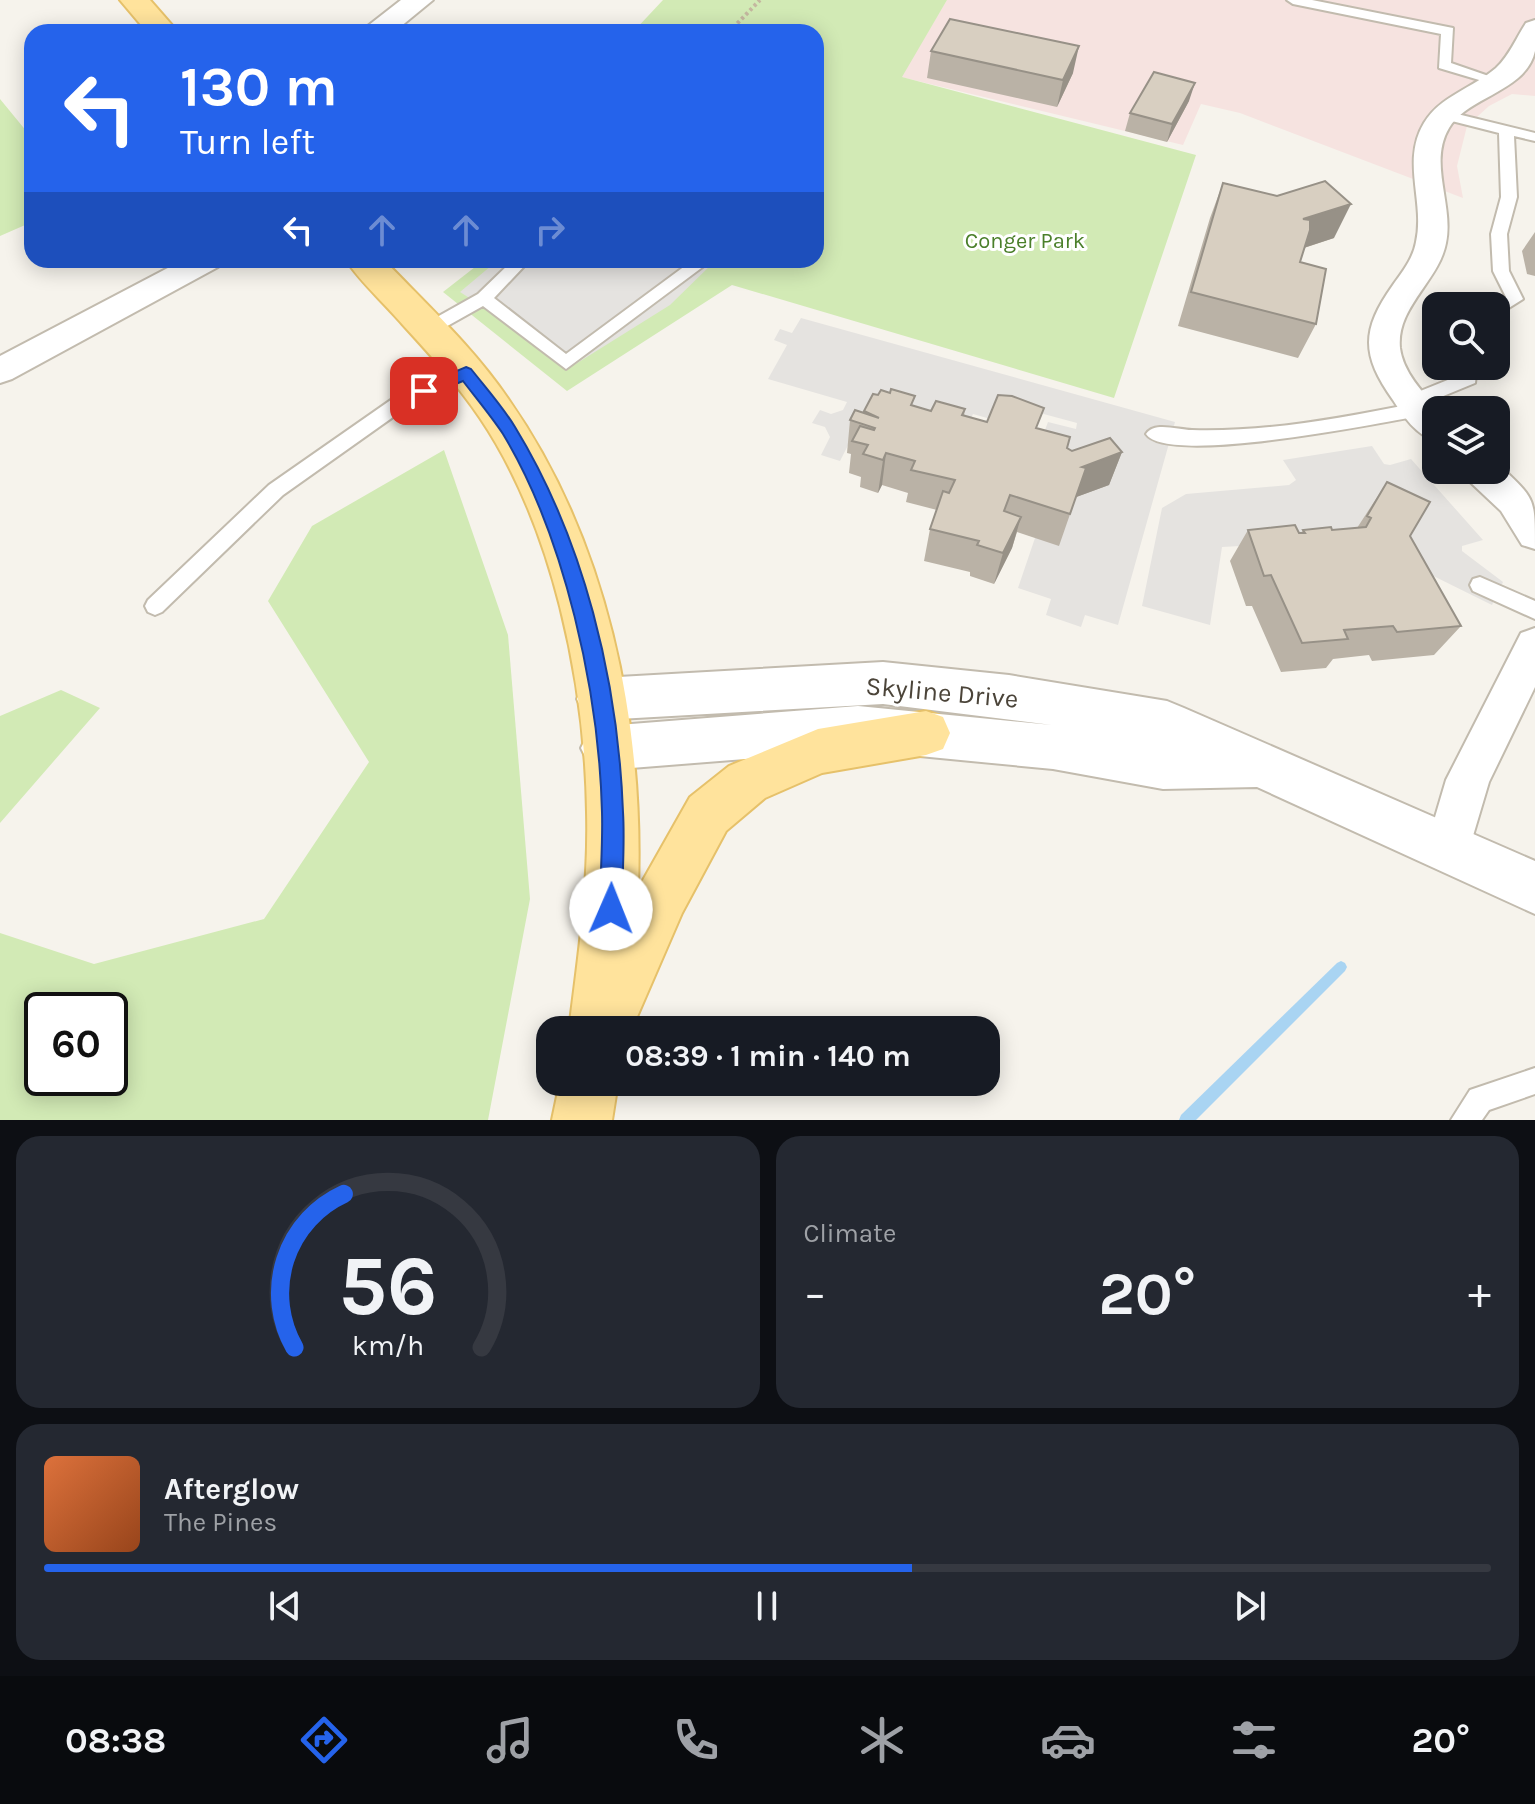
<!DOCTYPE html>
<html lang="en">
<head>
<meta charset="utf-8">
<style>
  body { margin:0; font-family:Karla,sans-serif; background:#242831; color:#f1f3f6; height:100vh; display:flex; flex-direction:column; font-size:30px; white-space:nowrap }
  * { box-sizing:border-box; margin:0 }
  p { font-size:26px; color:#9ea1a6 }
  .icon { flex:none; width:44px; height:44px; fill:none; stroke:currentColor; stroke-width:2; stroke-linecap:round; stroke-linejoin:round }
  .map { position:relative; height:1120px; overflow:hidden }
  .panel { display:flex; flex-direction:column; gap:16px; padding:16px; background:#0d0f14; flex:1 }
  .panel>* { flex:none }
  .banner { position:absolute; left:24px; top:24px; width:800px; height:244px; border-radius:24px; box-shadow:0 4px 20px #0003; background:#2563eb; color:#fff; overflow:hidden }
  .controls { position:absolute; left:1422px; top:292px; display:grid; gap:16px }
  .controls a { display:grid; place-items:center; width:88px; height:88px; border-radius:16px; background:#171b24; box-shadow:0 4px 20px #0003; font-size:40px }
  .speed { position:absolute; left:24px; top:992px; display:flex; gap:16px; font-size:40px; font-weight:700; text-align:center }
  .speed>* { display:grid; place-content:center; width:104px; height:104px; border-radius:50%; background:#171b24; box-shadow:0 4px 20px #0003; line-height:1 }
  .speed .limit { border:4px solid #111; border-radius:12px; background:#fff; color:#111 }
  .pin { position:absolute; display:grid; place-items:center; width:68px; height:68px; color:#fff; margin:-34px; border-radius:16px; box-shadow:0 4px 12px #0006 }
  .me { position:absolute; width:88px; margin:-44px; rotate:1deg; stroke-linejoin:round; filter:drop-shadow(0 0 6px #0008) }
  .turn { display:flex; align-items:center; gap:28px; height:168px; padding:0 24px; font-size:36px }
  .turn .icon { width:104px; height:104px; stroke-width:2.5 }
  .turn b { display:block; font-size:56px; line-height:68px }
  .lanes { display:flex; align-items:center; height:76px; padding:0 24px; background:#0003; justify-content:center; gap:40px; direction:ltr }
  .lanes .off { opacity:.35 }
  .big { font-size:60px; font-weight:700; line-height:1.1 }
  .panel .tile { flex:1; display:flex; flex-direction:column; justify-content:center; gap:12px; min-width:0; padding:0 28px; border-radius:24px; background:#242831 }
  .panel .dial { align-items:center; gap:0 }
  .dial svg { height:208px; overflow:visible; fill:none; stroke:#363941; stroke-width:7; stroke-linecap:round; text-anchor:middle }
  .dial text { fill:#f1f3f6; stroke:none }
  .song { display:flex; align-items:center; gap:24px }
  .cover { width:96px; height:96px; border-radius:12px; background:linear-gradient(135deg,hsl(20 70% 55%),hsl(20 70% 35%)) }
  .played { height:8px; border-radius:4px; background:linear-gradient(90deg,#2563eb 60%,#363941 60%) }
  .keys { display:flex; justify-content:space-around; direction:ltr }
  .heat { display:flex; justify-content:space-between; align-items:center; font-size:44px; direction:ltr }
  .panel .tiles { flex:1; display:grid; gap:16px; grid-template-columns:1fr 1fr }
  .tile:last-child { grid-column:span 2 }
  .trip { position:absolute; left:536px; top:1016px; width:464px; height:80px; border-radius:24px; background:#171b24; box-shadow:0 4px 20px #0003; font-weight:700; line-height:80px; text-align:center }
  .menu { display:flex; height:128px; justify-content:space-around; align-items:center; background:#090b0e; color:#9ea1a6 }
  .menu .icon { width:56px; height:56px }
  .menu .active { color:#2563eb }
  .menu b { font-size:36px; color:#f1f3f6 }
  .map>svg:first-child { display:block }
  .medical { fill:#f6e3e0 }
  .green { fill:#d2eab5; fill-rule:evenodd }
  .parking { fill:#e5e3e0 }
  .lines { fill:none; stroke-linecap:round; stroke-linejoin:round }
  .stream { fill:#a9d4f2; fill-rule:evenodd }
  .service-casing { stroke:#c2bbae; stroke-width:4 }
  .minor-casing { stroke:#c2bbae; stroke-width:4 }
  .tertiary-casing { stroke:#c2bbae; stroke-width:4 }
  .primary-casing { stroke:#e6c16a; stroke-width:4 }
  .path { stroke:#c4b79f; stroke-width:4; stroke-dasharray:3 3; stroke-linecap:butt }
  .service { fill:#fff; fill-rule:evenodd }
  .minor { fill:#fff; fill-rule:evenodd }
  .tertiary { fill:#fff; fill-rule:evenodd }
  .primary { fill:#ffe39c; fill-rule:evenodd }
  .wall { fill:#bab2a6 }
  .shaded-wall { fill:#979187 }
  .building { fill:#d8cfc1; stroke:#979187; stroke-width:2 }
  .route { fill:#2563eb; stroke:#184099; stroke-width:2 }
  .labels { text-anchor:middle; stroke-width:6; stroke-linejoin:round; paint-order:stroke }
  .far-park-label { font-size:22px; fill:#4a7f2a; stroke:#fff }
  .street-label { font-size:26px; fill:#4b4439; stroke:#fff }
</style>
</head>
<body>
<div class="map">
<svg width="1535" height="1120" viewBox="0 0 1535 1120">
  <rect width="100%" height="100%" fill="#f6f3ec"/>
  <path class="medical" d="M947,0H1535V96L1512,94L1489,106L1467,126L1457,166L1463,198L1240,113L1201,104L1183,145L901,77Z"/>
  <path class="green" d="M663,0H947L902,77L1196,155L1114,398L732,285L567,391L443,292L484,260H816V32H633Z
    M0,99L32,138V222L0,236Z
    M444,450L508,635L530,899L488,1120H0V933L94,964L264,919L369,762L268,601L312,526ZM42,1010H110V1078H42Z
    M61,690L100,708L0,823V716Z"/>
  <path class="parking" d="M498,260H716L670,305L574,365L460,292Z
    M801,318L1175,422L1118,625L1085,615L1081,627L1046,615L1051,599L1018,588L1035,538L1036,454L1048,422L1076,429L1077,423L1040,413L1033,431L973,414L964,434L868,406L840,461L821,455L830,437L825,427L812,423L820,410L831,414L843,410L847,402L768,379L787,345L774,340L780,329L792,333Z
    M1372,446L1384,464L1390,465L1411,459L1483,540L1462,546V551L1503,582L1492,605L1393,556L1350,540L1222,547L1210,625L1142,606L1162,508L1186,494L1289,485L1296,480L1283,460Z"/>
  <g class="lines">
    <path class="stream" d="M1341,961L1345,963L1347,967L1345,971L1196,1120H1179L1181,1115L1337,963Z"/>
    <defs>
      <path id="service" d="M1287,0H1312L1453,28L1451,63L1503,81L1496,85L1439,68L1441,34L1293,4Z
        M1445,111L1535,133V141L1514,136L1517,197L1507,234L1509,271L1523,299L1496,316V306H1490L1506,297L1493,271L1491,234L1501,197L1499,133L1440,118L1438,115Z
        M513,260H530L494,298L566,354L693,260H712L566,369L483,306L433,334H421L418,330L421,326L478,294Z
        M1459,366H1477L1475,383L1424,404L1428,409L1419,416C1380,423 1167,466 1146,434C1154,421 1178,430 1192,430C1265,432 1336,419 1407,405L1408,396L1460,375Z
        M466,367L472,369L475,373L472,377L410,405L283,495L162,612L155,615L148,612L145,606L148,600L269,485L398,395Z
        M1480,577L1535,601V619L1473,591L1470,585L1473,579Z
        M1535,1068V1094L1489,1110L1482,1120H1451L1470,1090Z"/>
      <path id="minor" d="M1535,20C1535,30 1535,42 1535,51C1526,92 1468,96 1449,128C1428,163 1454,205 1446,243C1439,281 1396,307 1400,348C1403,372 1423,393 1439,410H1436V441C1416,435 1404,417 1393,400C1361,355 1361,330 1393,285C1402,272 1413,259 1416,242C1425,202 1401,161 1424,123C1440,96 1473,88 1496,68C1510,55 1516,38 1526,23Z
        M183,260H222L218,267L12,379L0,383V356Z
        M1496,462C1535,500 1535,494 1535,549L1522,545L1501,511L1468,480L1463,470H1496Z
        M1535,628V687L1489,782L1464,866L1448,873L1432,866L1425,851L1446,780L1521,633Z"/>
      <path id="tertiary" d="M401,0H433L394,32H360Z
        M883,662L1009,675L1167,701L1184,708L1535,861V914L1257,787L1163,789L1053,769L858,750L606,770L589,764L581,748L589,732L606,726L858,706L1052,725L883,704L601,720L584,714L577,699L584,684L601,678Z"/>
      <path id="primary" d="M120,0H150L178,32H147Z
        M346,260H384C427,305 474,348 509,400C607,540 644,721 638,889L690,797L729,766L818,729L926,711L943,717L950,733L943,749L926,755L822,773L765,798L726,831L682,913L633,1026L627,1030H569C578,958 589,885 587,812C585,682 553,526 480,418C455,381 424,348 394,315C378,297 359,280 346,260Z
        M560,1082H618L612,1120H552Z"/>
    </defs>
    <use href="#service" class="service-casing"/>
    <use href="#minor" class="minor-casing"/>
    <use href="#tertiary" class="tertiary-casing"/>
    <use href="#primary" class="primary-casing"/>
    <path class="path" d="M729,32L760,0"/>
    <use href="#service" class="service"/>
    <use href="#minor" class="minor"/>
    <use href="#tertiary" class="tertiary"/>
    <use href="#primary" class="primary"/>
  </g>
  <path class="wall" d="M931,51L1073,73L1057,107L927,78Z
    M1189,101L1167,142L1125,131L1130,113Z
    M1223,183L1334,238L1304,248L1300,262L1316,324L1298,358L1178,326L1210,218Z
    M1535,232V276L1527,274L1522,251Z
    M878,395L931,411L965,409L964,416L987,422L1038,428L1072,451L1122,452L1109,485L1076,497L1059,546L1017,532L1012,548L994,584L970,576V572L924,561L930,529L937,510L906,502L908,493L882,485L878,493L860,487L861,477L849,473L851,454L847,453L850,420L864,413V411Z
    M1387,482L1410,536L1461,626L1434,655L1372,661L1369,655L1333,659L1326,668L1281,672L1252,606H1246L1230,561L1248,530L1299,533H1301L1303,530H1332L1357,528Z"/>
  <path class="shaded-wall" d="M1079,46L1073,73L1057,107L1063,80Z
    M1195,83L1189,101L1167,142L1172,124Z
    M1351,204L1334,238L1288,253L1303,219Z
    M1122,452L1109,485L1071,499L1082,467Z
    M886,453L882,485L878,493L883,460Z
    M1021,517L1012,548L994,584L1003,553Z"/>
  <path class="building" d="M950,19L1079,46L1063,80L931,51Z
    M1154,72L1195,83L1172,124L1130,113Z
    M1325,181L1351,204L1303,219L1310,220V230L1300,262L1326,269L1316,324L1191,292L1223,183L1277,196Z
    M891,389L915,396L911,405L931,411L936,401L965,409L962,415L987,422L998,395L1012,396L1044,408L1036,428L1070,437L1067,448L1072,451L1110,438L1122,452L1082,467L1086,468L1070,514L1010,495L1004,511L1021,517L1003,553L977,545L979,541L930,529L943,491L949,493L955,480L911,470L915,461L886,453L883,460L863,454L868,445L852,441L860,426L874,430L875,428L850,420L855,410L879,418L864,411L873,394L878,395L881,390L890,393Z
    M1387,482L1430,502L1410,536L1461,626L1397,632L1393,626L1344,630L1348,639L1302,643L1271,575L1264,576L1248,530L1295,525L1299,533H1305L1303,530L1331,527L1332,530L1366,527L1371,518L1367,516Z"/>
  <path class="route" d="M466,367L471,369C486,388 503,407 515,427C584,540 618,680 623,812C625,844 622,877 622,909L619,917L611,920L603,917L600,909C600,877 603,844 602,812C599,692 565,537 503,434C491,416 476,398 463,381L424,397L416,391L419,387Z"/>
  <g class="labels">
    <g class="far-park-label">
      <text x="1025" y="248">Conger Park</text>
    </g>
    <g class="street-label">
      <text transform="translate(942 692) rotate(5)" y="9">Skyline Drive</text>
    </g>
  </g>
</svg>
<div class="controls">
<a><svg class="icon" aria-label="search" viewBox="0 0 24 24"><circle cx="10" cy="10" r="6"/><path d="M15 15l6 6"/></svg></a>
<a><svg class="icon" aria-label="layers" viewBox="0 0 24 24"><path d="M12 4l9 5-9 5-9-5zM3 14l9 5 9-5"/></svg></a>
</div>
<div class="speed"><div class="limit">60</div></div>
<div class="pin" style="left:424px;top:391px;background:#d93025"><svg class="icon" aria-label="arrive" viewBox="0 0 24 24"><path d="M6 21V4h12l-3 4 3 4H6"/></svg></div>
<svg class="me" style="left:611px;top:909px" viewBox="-20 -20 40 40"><circle r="19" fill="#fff"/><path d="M0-13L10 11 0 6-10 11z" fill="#2563eb"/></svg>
<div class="trip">08:39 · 1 min · 140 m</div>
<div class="banner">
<div class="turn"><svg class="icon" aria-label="left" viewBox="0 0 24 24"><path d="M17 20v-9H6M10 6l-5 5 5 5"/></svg><div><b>130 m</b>Turn left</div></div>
<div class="lanes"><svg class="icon" aria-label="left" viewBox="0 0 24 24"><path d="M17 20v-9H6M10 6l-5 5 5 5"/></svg><svg class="icon off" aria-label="ahead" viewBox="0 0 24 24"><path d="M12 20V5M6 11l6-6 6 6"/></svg><svg class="icon off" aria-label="ahead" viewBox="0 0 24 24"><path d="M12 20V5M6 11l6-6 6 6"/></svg><svg class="icon off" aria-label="right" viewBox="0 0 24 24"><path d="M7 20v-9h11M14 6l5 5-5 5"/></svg></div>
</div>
</div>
<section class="panel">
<div class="tiles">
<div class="tile dial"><svg viewBox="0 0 100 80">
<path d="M14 69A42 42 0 1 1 86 69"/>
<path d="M14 69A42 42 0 0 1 33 10" stroke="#2563eb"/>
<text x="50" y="56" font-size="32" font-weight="700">56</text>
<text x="50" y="72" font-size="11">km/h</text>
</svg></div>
<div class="tile"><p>Climate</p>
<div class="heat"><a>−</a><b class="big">20°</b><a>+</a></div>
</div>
<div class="tile">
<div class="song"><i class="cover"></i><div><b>Afterglow</b><p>The Pines</p></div></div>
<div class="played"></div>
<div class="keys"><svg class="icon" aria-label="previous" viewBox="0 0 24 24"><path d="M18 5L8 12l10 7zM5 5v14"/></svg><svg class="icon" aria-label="pause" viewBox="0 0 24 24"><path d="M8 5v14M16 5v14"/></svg><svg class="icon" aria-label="next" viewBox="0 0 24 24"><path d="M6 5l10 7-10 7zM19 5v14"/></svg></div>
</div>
</div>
</section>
<nav class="menu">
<b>08:38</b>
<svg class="icon active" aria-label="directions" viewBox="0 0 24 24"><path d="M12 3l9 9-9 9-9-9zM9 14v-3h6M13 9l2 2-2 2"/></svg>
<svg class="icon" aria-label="music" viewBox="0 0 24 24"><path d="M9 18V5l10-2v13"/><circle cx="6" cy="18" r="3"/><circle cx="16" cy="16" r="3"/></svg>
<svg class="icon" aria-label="phone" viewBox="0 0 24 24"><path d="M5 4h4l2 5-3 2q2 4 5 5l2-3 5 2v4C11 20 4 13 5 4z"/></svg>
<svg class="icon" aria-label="climate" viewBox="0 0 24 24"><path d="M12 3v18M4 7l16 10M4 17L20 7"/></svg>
<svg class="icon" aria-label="car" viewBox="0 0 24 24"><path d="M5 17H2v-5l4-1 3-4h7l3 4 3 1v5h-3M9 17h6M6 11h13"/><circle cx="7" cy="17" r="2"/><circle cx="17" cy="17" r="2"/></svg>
<svg class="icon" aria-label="filters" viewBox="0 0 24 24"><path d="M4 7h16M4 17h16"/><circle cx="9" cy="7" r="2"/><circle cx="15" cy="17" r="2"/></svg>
<b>20°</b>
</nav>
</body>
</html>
